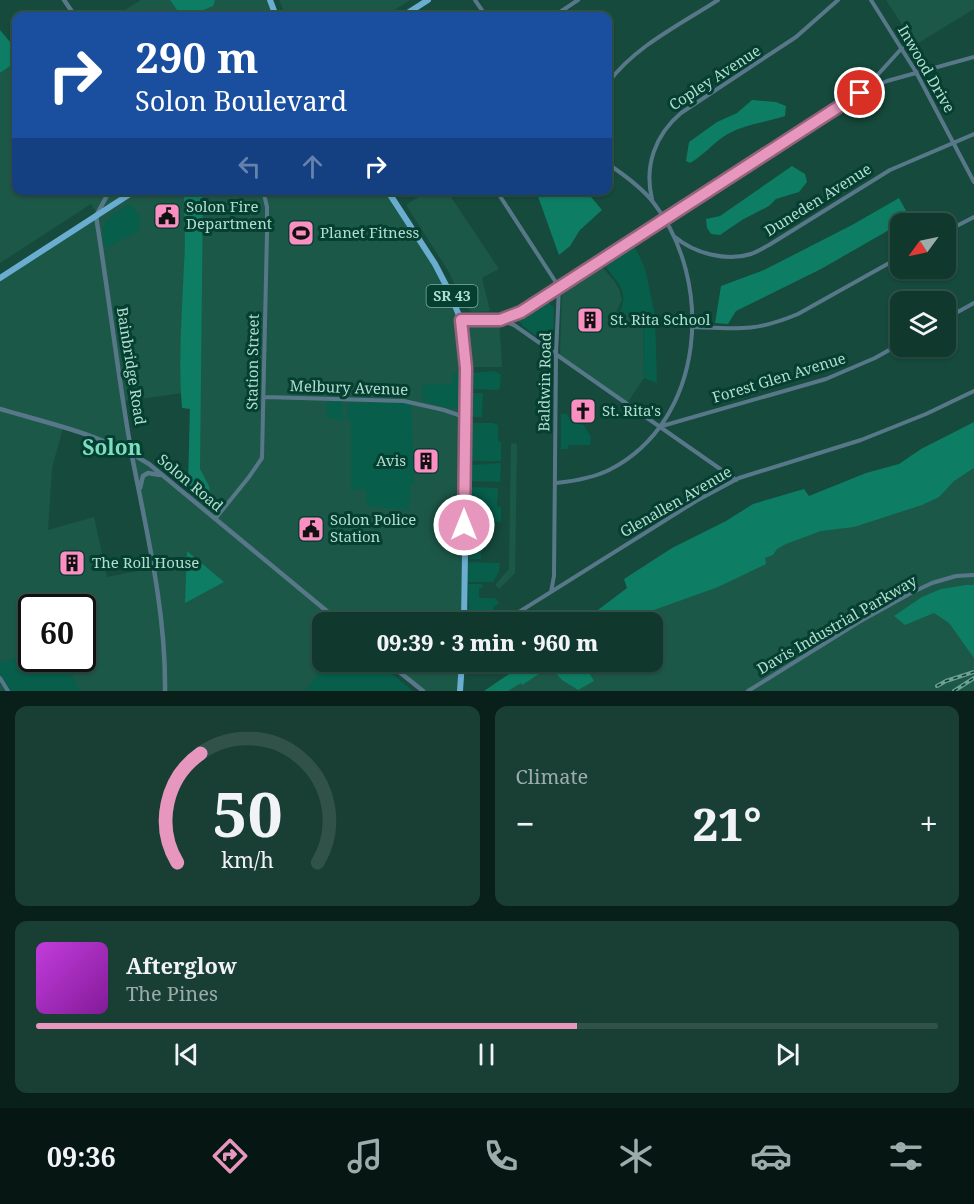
<!DOCTYPE html>
<html lang="en">
<head>
<meta charset="utf-8">
<style>
  body { margin:0; font-family:"Noto Serif",serif; background:#193f35; color:#f1f3f6; height:100vh; display:flex; flex-direction:column; font-size:22px; white-space:nowrap }
  * { box-sizing:border-box; margin:0 }
  p { font-size:20px; color:#9cacaa }
  .icon { flex:none; width:33px; height:33px; fill:none; stroke:currentColor; stroke-width:2; stroke-linecap:round; stroke-linejoin:round }
  .map { position:relative; height:691px; overflow:hidden }
  .drawer { display:flex; flex-direction:column; gap:15px; padding:15px; background:#091f19; flex:1 }
  .drawer>* { flex:none }
  .hud { position:absolute; left:12px; top:12px; width:600px; height:183px; border-radius:12px; box-shadow:0 2px 4px #0004,0 0 0 2px #305249; background:#1a4fa0; color:#fff; overflow:hidden }
  .needle { width:39px; rotate:237deg }
  .fabs { position:absolute; left:890px; top:213px; display:grid; gap:12px }
  .fabs a { display:grid; place-items:center; width:66px; height:66px; border-radius:12px; background:#10382d; box-shadow:0 2px 4px #0004,0 0 0 2px #305249; font-size:30px }
  .speed { position:absolute; left:18px; top:594px; display:flex; gap:12px; font-size:30px; font-weight:700; text-align:center }
  .speed>* { display:grid; place-content:center; width:78px; height:78px; border-radius:50%; background:#10382d; box-shadow:0 2px 4px #0004,0 0 0 2px #305249; line-height:1 }
  .speed .limit { border:3px solid #111; border-radius:9px; background:#fff; color:#111 }
  .pin { position:absolute; display:grid; place-items:center; width:51px; height:51px; color:#fff; margin:-26px; border:3px solid #fff; border-radius:50%; box-shadow:0 2px 6px #0007 }
  .me { position:absolute; width:66px; margin:-33px; rotate:0deg; stroke-linejoin:round; filter:drop-shadow(0 0 4px #0008) }
  .turn { display:flex; align-items:center; gap:21px; height:126px; padding:0 24px; font-size:27px }
  .turn .icon { width:78px; height:78px; stroke-width:2.5 }
  .turn b { display:block; font-size:42px; line-height:51px }
  .lanes { display:flex; align-items:center; height:57px; padding:0 24px; background:#0003; justify-content:center; gap:30px; direction:ltr }
  .lanes .off { opacity:.35 }
  .big { font-size:45px; font-weight:800; line-height:1.1 }
  .drawer .tile { flex:1; display:flex; flex-direction:column; justify-content:center; gap:9px; min-width:0; padding:0 21px; border-radius:12px; background:#193f35 }
  .drawer .dial { align-items:center; gap:0 }
  .dial svg { height:156px; overflow:visible; fill:none; stroke:#305249; stroke-width:7; stroke-linecap:round; text-anchor:middle }
  .dial text { fill:#f1f3f6; stroke:none }
  .song { display:flex; align-items:center; gap:18px }
  .cover { width:72px; height:72px; border-radius:9px; background:linear-gradient(135deg,hsl(290 70% 55%),hsl(290 70% 35%)) }
  .played { height:6px; border-radius:3px; background:linear-gradient(90deg,#e797bd 60%,#305249 60%) }
  .keys { display:flex; justify-content:space-around; direction:ltr }
  .heat { display:flex; justify-content:space-between; align-items:center; font-size:33px; direction:ltr }
  .drawer .tiles { flex:1; display:grid; gap:15px; grid-template-columns:1fr 1fr }
  .tile:last-child { grid-column:span 2 }
  .trip { position:absolute; left:312px; top:612px; width:351px; height:60px; border-radius:12px; background:#10382d; box-shadow:0 2px 4px #0004,0 0 0 2px #305249; font-weight:800; line-height:60px; text-align:center }
  .tabs { display:flex; height:96px; justify-content:space-around; align-items:center; background:#061612; color:#9cacaa }
  .tabs .icon { width:42px; height:42px }
  .tabs .active { color:#e797bd }
  .tabs b { font-size:27px; color:#f1f3f6 }
  .map>svg:first-child { display:block }
  .built { fill:#1c5848; fill-rule:evenodd }
  .green { fill:#065e4b }
  .forest { fill:#0d7d64 }
  .lines { fill:none; stroke-linecap:round; stroke-linejoin:round }
  .minor { stroke:#587889; stroke-width:4 }
  .tertiary { stroke:#587889; stroke-width:4.5 }
  .primary { stroke:#6aadd0; stroke-width:6 }
  .rail-casing { stroke:#70a092; stroke-width:4 }
  .rail { stroke:#053f31; stroke-width:1.5; stroke-dasharray:4.5; stroke-linecap:butt }
  .route-casing { stroke:#96627b; stroke-width:15 }
  .route { stroke:#e797bd; stroke-width:10 }
  .labels { text-anchor:middle; stroke-width:6; stroke-linejoin:round; paint-order:stroke }
  .shield { fill:#053f31; stroke:#7eaea0; stroke-width:1.5 }
  .shield-label { font-size:14px; font-weight:bold; fill:#b2decf }
  .street-label { font-size:15px; fill:#b2decf; stroke:#053f31 }
  .poi-label { font-size:15px; fill:#b2decf; stroke:#053f31; text-anchor:start }
  .district-label { font-size:21px; font-weight:bold; fill:#7dddc0; stroke:#053f31 }
</style>
</head>
<body>
<div class="map">
<svg width="974" height="691" viewBox="0 0 974 691">
  <rect width="100%" height="100%" fill="#154a3c"/>
  <path class="built" d="M141,0H170L181,16H115Z
    M196,0H270L276,16H196Z
    M279,0H410L385,16H286Z
    M886,0H974V9L915,45Z
    M16,62V190L387,191L435,264L461,319L499,320L502,367H466L464,622H322V662H329L306,691H0V278L98,215L91,204L0,263V73ZM190,392L188,497L132,453L125,401ZM63,428L132,453L153,568L107,577L94,517L48,530L52,468ZM32,608H82V658H32Z
    M428,191H447L499,269L482,278L490,311L472,312L463,303L449,272L406,205Z
    M599,263L615,282L619,289L622,300L616,312L643,315L644,378L627,403L560,357L562,289Z
    M511,443L517,444L515,573L499,589L495,585L509,569Z
    M974,465V691H490L544,662H652V622H608L799,531Z
    M387,662H462L460,691H423Z"/>
  <path class="green" d="M128,205L132,206L140,217L139,231L106,248L104,247C100,220 107,219 128,205Z
    M632,241L645,268L655,315L657,383L644,378L643,315L619,314C632,286 612,282 603,260Z
    M547,301L554,308L553,337L543,341L523,326L517,319Z
    M495,371L501,375L500,388L498,390L470,389V373Z
    M458,372C463,380 462,398 459,407L452,409L423,401L422,385L452,384V375Z
    M473,393H483L482,417H469L470,395Z
    M342,401L343,420H337L335,418H326L327,402Z
    M411,402L414,484L410,485L409,510L367,506L366,489L351,490V420H347V403Z
    M561,414H567L572,423L584,425L591,437L590,445H568V449H561Z
    M469,423H493L498,425V441L501,442V461H469Z
    M501,463L500,482L469,481L468,467L470,465Z
    M472,487L498,488L497,506L501,507V522L467,521L469,489Z
    M469,526H482L481,559H469Z
    M468,562L500,563L499,572L493,582H468Z
    M468,584H482L483,588H479V598H495L499,603L493,608L501,617L493,622H469Z
    M31,652L32,658L64,659L80,691H8L0,678V663Z
    M327,662H377L413,691H305Z"/>
  <path class="forest" d="M170,0H215L213,6L196,13V16H181Z
    M0,30L16,49V62L0,73Z
    M752,100L776,102L786,106L785,116C765,123 742,124 723,137C711,145 703,156 690,163L686,161L689,142L717,122L737,113Z
    M792,166L805,174L807,182L799,192L776,199L769,206L742,220L720,235L711,234L707,228L706,219L720,216Z
    M184,191H203L200,469L209,486L210,494L207,497L199,495L188,487L190,409L182,408C178,360 182,312 184,265C186,240 184,215 184,191Z
    M536,191H586L602,210L580,230L570,246L559,255Z
    M899,198L910,218L821,269L736,311L728,324L715,323L721,286L764,270L852,225Z
    M974,422V468L954,481L939,497L922,505L854,527L821,531L786,544L777,549L773,555L765,558L766,564L718,587L654,610L634,622H570L586,619L627,588L624,579L672,548L726,521L753,504L804,489L809,496L866,473L899,464L921,449Z
    M187,551L224,582L185,603Z
    M966,585H974V658L949,623L934,613L905,625L894,616L922,597L941,589Z
    M505,662H583L594,681L578,690L562,680L550,667L522,685L521,683L508,691H484L509,674Z"/>
  <g class="lines">
    <path class="minor" d="M475,0L486,16
      M871,0L916,72L974,182
      M554,16L578,0
      M608,83C635,46 681,24 718,0
      M863,91L902,48
      M496,190L559,287L556,354L554,576L551,592
      M652,199C644,166 655,135 681,113L796,37L838,0
      M945,232L974,217
      M675,237C694,253 726,262 751,254C757,252 763,248 769,245L890,170L974,134
      M945,319L974,303
      M461,320C482,323 502,321 521,312L860,93L887,81L974,57
      M500,320L514,325L736,480
      M693,327C738,329 755,332 798,314L900,257
      M265,397L404,401L444,410L467,418
      M662,426L826,379L875,358L900,344
      M556,483C575,481 593,478 609,470C706,421 715,281 653,202C641,187 623,174 608,164
      M215,519L249,477L262,458L267,233V207L263,190
      M503,622L696,501L739,478L861,440L926,414L974,391
      M0,678L8,691
      M748,691L859,622L911,593L932,583L956,576L974,575"/>
    <path class="tertiary" d="M64,0L75,16
      M110,190L96,216C109,296 118,377 132,456C147,534 166,611 165,691
      M0,409C51,424 104,435 149,464L340,622
      M140,488L143,476L148,473L160,475
      M387,662L423,691"/>
    <path class="primary" d="M270,0L276,16
      M403,16L428,0
      M387,190L435,264L450,293L460,318L466,360L467,418L464,622
      M0,278L136,190
      M460,691L462,662"/>
    <defs>
      <path id="rail" d="M937,686L946,681L974,672
        M954,691L974,678"/>
    </defs>
    <use href="#rail" class="rail-casing"/>
    <use href="#rail" class="rail"/>
  </g>
  <g class="lines">
    <defs>
      <path id="route" d="M464,525L466,368L461,320H500L521,312L860,93"/>
    </defs>
    <use href="#route" class="route-casing"/>
    <use href="#route" class="route"/>
  </g>
  <defs>
    <symbol id="civic-square" viewBox="-11 -11 22 22"><rect x="-9" y="-9" width="18" height="18" rx="4" fill="#fc8fc1" stroke="#053f31"/><path d="M-.6-6.5H3V-4.5H.6V-3L4-1V1h2V6H-6V1h2V-1L-.6-3ZM-1.2 2.5V6h2.4V2.5Z" fill="#111"/></symbol>
    <symbol id="stadium-square" viewBox="-11 -11 22 22"><rect x="-9" y="-9" width="18" height="18" rx="4" fill="#fc8fc1" stroke="#053f31"/><path d="M0-5a6.5 5 0 1 0 0 10a6.5 5 0 1 0 0-10ZM-3.5-1.8h7v3.6h-7Z" fill="#111"/></symbol>
    <symbol id="building-square" viewBox="-11 -11 22 22"><rect x="-9" y="-9" width="18" height="18" rx="4" fill="#fc8fc1" stroke="#053f31"/><path d="M-4-6H4V6H1V3H-1V6H-4ZM-2.5-4.3h1.7v1.8h-1.7ZM.8-4.3h1.7v1.8H.8ZM-2.5-1h1.7V.8h-1.7ZM.8-1h1.7V.8H.8Z" fill="#111"/></symbol>
    <symbol id="church-square" viewBox="-11 -11 22 22"><rect x="-9" y="-9" width="18" height="18" rx="4" fill="#fc8fc1" stroke="#053f31"/><path d="M-1.2-6h2.4v3.5h3.3v2.4h-3.3V6h-2.4V-.1h-3.3v-2.4h3.3Z" fill="#111"/></symbol>
  </defs>
  <g fill-rule="evenodd">
    <use href="#civic-square" x="152" y="201" width="30" height="30"/>
    <use href="#stadium-square" x="286" y="218" width="30" height="30"/>
    <use href="#building-square" x="575" y="305" width="30" height="30"/>
    <use href="#church-square" x="568" y="396" width="30" height="30"/>
    <use href="#building-square" x="411" y="446" width="30" height="30"/>
    <use href="#civic-square" x="296" y="514" width="30" height="30"/>
    <use href="#building-square" x="57" y="548" width="30" height="30"/>
  </g>
  <g class="labels">
    <rect class="shield" x="426.5" y="285" width="51" height="22" rx="4.5"/>
    <g class="shield-label">
      <text x="452" y="301">SR 43</text>
    </g>
    <g class="street-label">
      <text transform="translate(926 69) rotate(60)" y="5">Inwood Drive</text>
      <text transform="translate(715 78) rotate(-33)" y="5">Copley Avenue</text>
      <text transform="translate(818 200) rotate(-32)" y="5">Duneden Avenue</text>
      <text transform="translate(253 362) rotate(-89)" y="5">Station Street</text>
      <text transform="translate(131 366) rotate(81)" y="5">Bainbridge Road</text>
      <text transform="translate(779 378) rotate(-17)" y="5">Forest Glen Avenue</text>
      <text transform="translate(545 382) rotate(-89)" y="5">Baldwin Road</text>
      <text transform="translate(349 388) rotate(2)" y="5">Melbury Avenue</text>
      <text transform="translate(190 483) rotate(40)" y="5">Solon Road</text>
      <text transform="translate(676 502) rotate(-30)" y="5">Glenallen Avenue</text>
      <text transform="translate(837 625) rotate(-30)" y="5">Davis Industrial Parkway</text>
    </g>
    <g class="poi-label">
      <text x="186" y="212">Solon Fire<tspan x="186" dy="17">Department</tspan></text>
      <text x="320" y="238">Planet Fitness</text>
      <text x="610" y="325">St. Rita School</text>
      <text x="602" y="416">St. Rita's</text>
      <text x="406" y="466" text-anchor="end">Avis</text>
      <text x="330" y="525">Solon Police<tspan x="330" dy="17">Station</tspan></text>
      <text x="92" y="568">The Roll House</text>
    </g>
    <g class="district-label">
      <text x="112" y="455">Solon</text>
    </g>
  </g>
</svg>
<div class="fabs">
<a><svg class="needle" viewBox="-14 -14 28 28"><path d="M0-13l5 13h-10z" fill="#e53935"/><path d="M0 13l5-13h-10z" fill="#9cacaa"/></svg></a>
<a><svg class="icon" aria-label="layers" viewBox="0 0 24 24"><path d="M12 4l9 5-9 5-9-5zM3 14l9 5 9-5"/></svg></a>
</div>
<div class="speed"><div class="limit">60</div></div>
<div class="pin" style="left:860px;top:93px;background:#d93025"><svg class="icon" aria-label="arrive" viewBox="0 0 24 24"><path d="M6 21V4h12l-3 4 3 4H6"/></svg></div>
<svg class="me" style="left:464px;top:525px" viewBox="-20 -20 40 40"><circle r="17" fill="#e797bd" stroke="#fff" stroke-width="3"/><path d="M0-11L8 9 0 5-8 9z" fill="#fff"/></svg>
<div class="trip">09:39 · 3 min · 960 m</div>
<div class="hud">
<div class="turn"><svg class="icon" aria-label="right" viewBox="0 0 24 24"><path d="M7 20v-9h11M14 6l5 5-5 5"/></svg><div><b>290 m</b>Solon Boulevard</div></div>
<div class="lanes"><svg class="icon off" aria-label="left" viewBox="0 0 24 24"><path d="M17 20v-9H6M10 6l-5 5 5 5"/></svg><svg class="icon off" aria-label="ahead" viewBox="0 0 24 24"><path d="M12 20V5M6 11l6-6 6 6"/></svg><svg class="icon" aria-label="right" viewBox="0 0 24 24"><path d="M7 20v-9h11M14 6l5 5-5 5"/></svg></div>
</div>
</div>
<section class="drawer">
<div class="tiles">
<div class="tile dial"><svg viewBox="0 0 100 80">
<path d="M14 69A42 42 0 1 1 86 69"/>
<path d="M14 69A42 42 0 0 1 26 13" stroke="#e797bd"/>
<text x="50" y="56" font-size="32" font-weight="700">50</text>
<text x="50" y="72" font-size="11">km/h</text>
</svg></div>
<div class="tile"><p>Climate</p>
<div class="heat"><a>−</a><b class="big">21°</b><a>+</a></div>
</div>
<div class="tile">
<div class="song"><i class="cover"></i><div><b>Afterglow</b><p>The Pines</p></div></div>
<div class="played"></div>
<div class="keys"><svg class="icon" aria-label="previous" viewBox="0 0 24 24"><path d="M18 5L8 12l10 7zM5 5v14"/></svg><svg class="icon" aria-label="pause" viewBox="0 0 24 24"><path d="M8 5v14M16 5v14"/></svg><svg class="icon" aria-label="next" viewBox="0 0 24 24"><path d="M6 5l10 7-10 7zM19 5v14"/></svg></div>
</div>
</div>
</section>
<nav class="tabs">
<b>09:36</b>
<svg class="icon active" aria-label="directions" viewBox="0 0 24 24"><path d="M12 3l9 9-9 9-9-9zM9 14v-3h6M13 9l2 2-2 2"/></svg>
<svg class="icon" aria-label="music" viewBox="0 0 24 24"><path d="M9 18V5l10-2v13"/><circle cx="6" cy="18" r="3"/><circle cx="16" cy="16" r="3"/></svg>
<svg class="icon" aria-label="phone" viewBox="0 0 24 24"><path d="M5 4h4l2 5-3 2q2 4 5 5l2-3 5 2v4C11 20 4 13 5 4z"/></svg>
<svg class="icon" aria-label="climate" viewBox="0 0 24 24"><path d="M12 3v18M4 7l16 10M4 17L20 7"/></svg>
<svg class="icon" aria-label="car" viewBox="0 0 24 24"><path d="M5 17H2v-5l4-1 3-4h7l3 4 3 1v5h-3M9 17h6M6 11h13"/><circle cx="7" cy="17" r="2"/><circle cx="17" cy="17" r="2"/></svg>
<svg class="icon" aria-label="filters" viewBox="0 0 24 24"><path d="M4 7h16M4 17h16"/><circle cx="9" cy="7" r="2"/><circle cx="15" cy="17" r="2"/></svg>
</nav>
</body>
</html>
